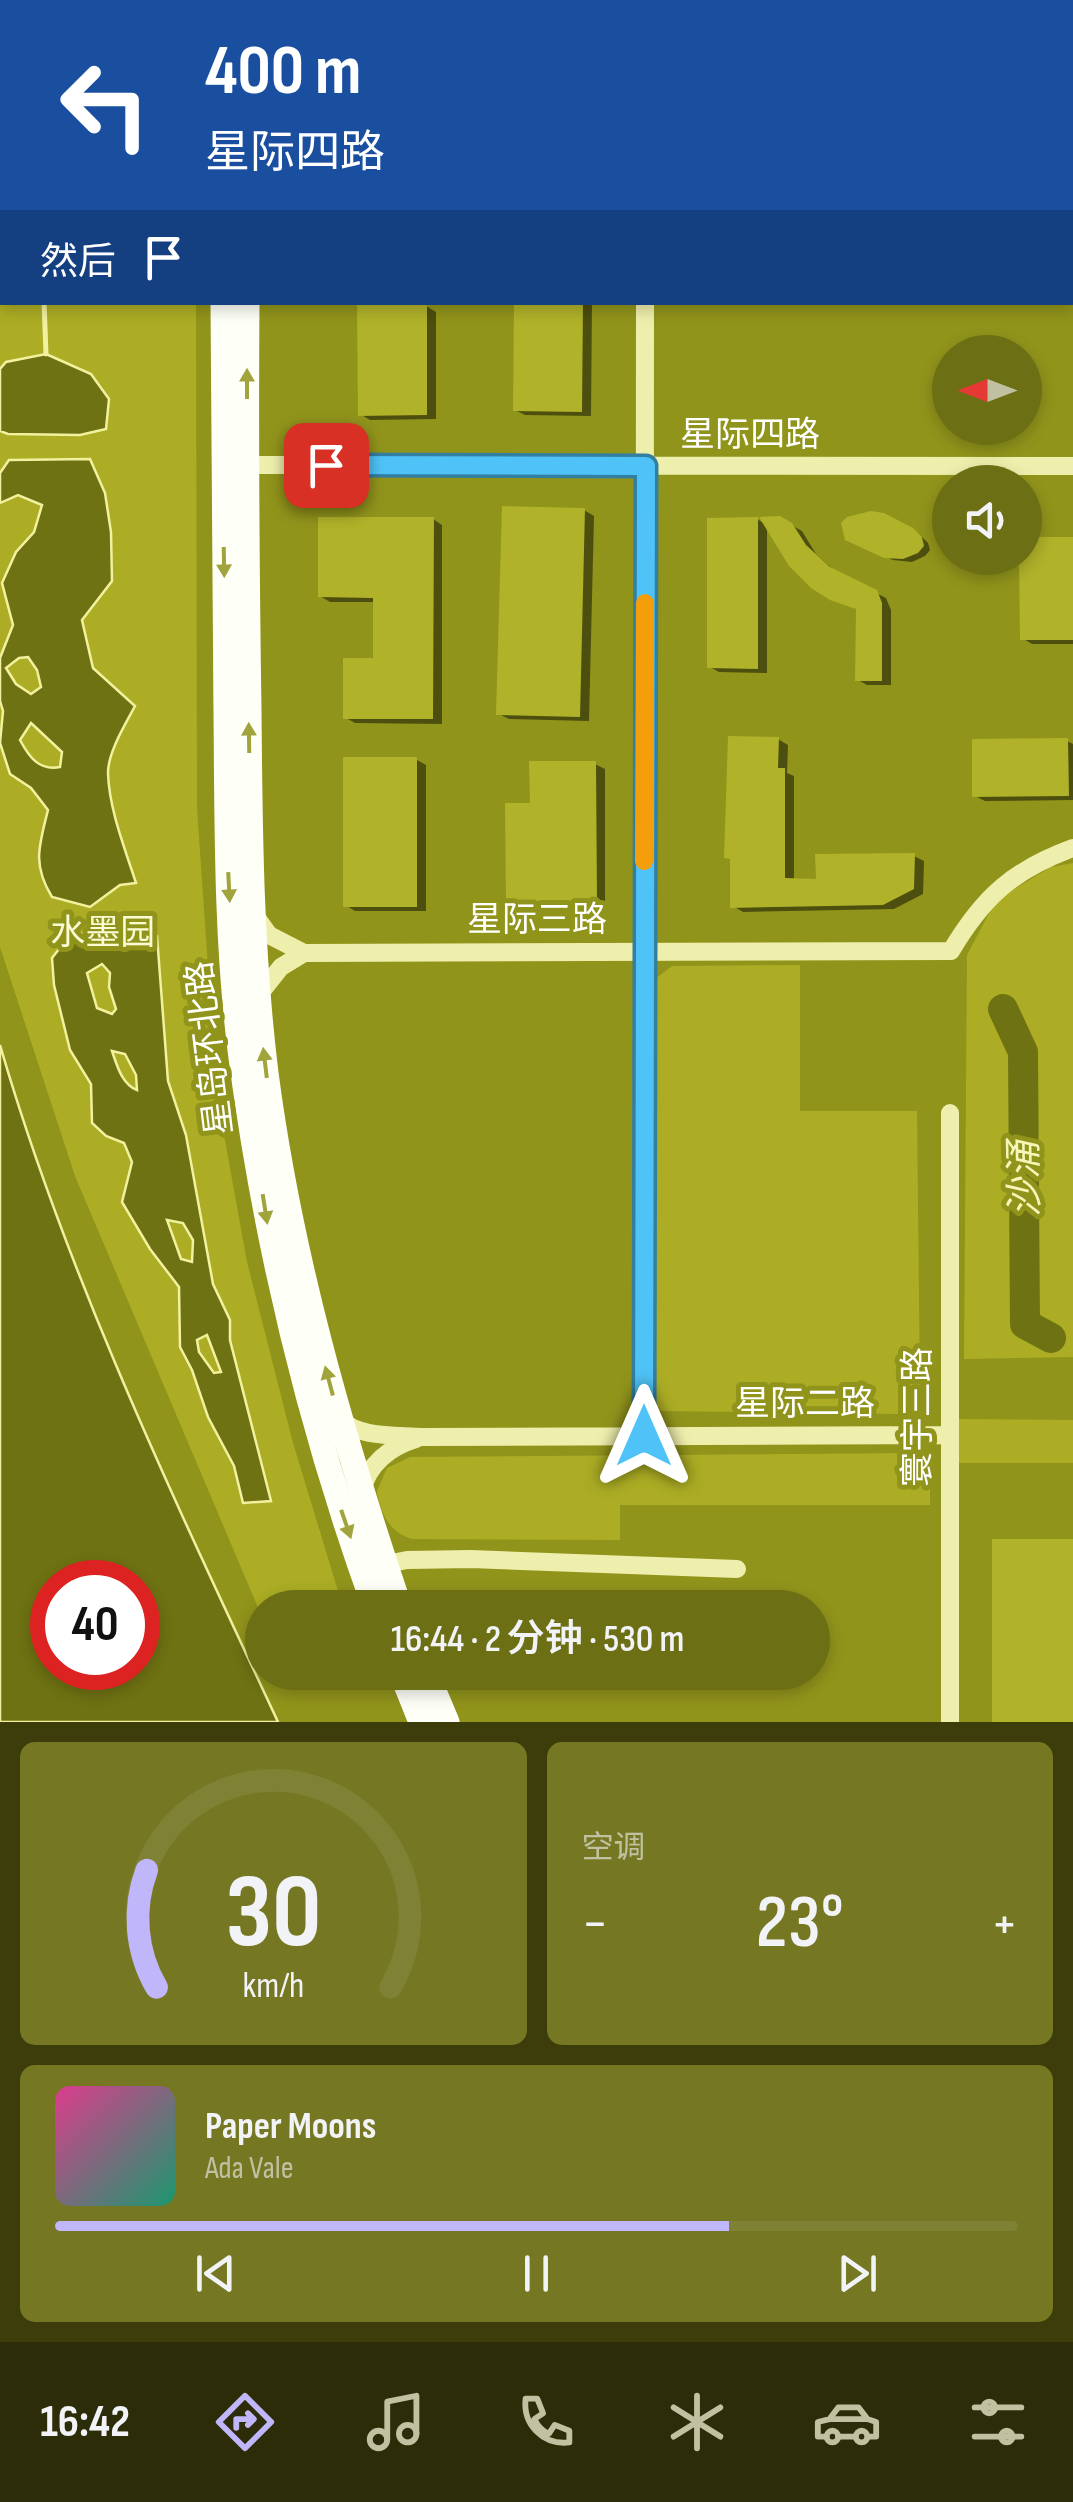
<!DOCTYPE html>
<html lang="zh">
<head>
<meta charset="utf-8">
<style>
  body { margin:0; font-family:"Sofia Sans Condensed","Noto Sans SC",sans-serif; background:#757722; color:#f1f3f6; height:100vh; display:flex; flex-direction:column; font-size:38px; white-space:nowrap }
  * { box-sizing:border-box; margin:0 }
  p { font-size:32px; color:#bfc1a0 }
  .icon { flex:none; width:55px; height:55px; fill:none; stroke:currentColor; stroke-width:2; stroke-linecap:round; stroke-linejoin:round }
  .map { position:relative; height:1722px; overflow:hidden }
  .drawer { display:flex; flex-direction:column; gap:20px; padding:20px; background:#3c3d0b; flex:1 }
  .drawer>* { flex:none }
  .guide { position:absolute; left:0px; top:0px; width:1075px; height:305px; box-shadow:0 5px 15px #0003; background:#1a4fa0; color:#fff; overflow:hidden }
  .needle { width:65px; rotate:270deg }
  .controls { position:absolute; left:932px; top:335px; display:grid; gap:20px }
  .controls a { display:grid; place-items:center; width:110px; height:110px; border-radius:50%; background:#6d6f14; box-shadow:0 5px 15px #0003; font-size:50px }
  .speed { position:absolute; left:30px; top:1560px; display:flex; gap:20px; font-size:50px; font-weight:700; text-align:center }
  .speed>* { display:grid; place-content:center; width:130px; height:130px; border-radius:50%; background:#6d6f14; box-shadow:0 5px 15px #0003; line-height:1 }
  .speed .limit { border:15px solid #d22; background:#fff; color:#111 }
  .pin { position:absolute; display:grid; place-items:center; width:85px; height:85px; color:#fff; margin:-42px; border-radius:20px; box-shadow:0 5px 15px #0006 }
  .me { position:absolute; width:110px; margin:-55px; rotate:0deg; stroke-linejoin:round; filter:drop-shadow(0 0 8px #0008) }
  .turn { display:flex; align-items:center; gap:35px; height:210px; padding:0 40px; font-size:45px }
  .turn .icon { width:130px; height:130px; stroke-width:2.5 }
  .turn b { display:block; font-size:70px; line-height:85px }
  .then { display:flex; align-items:center; height:95px; padding:0 40px; background:#0003; gap:20px; font-size:38px }
  .big { font-size:75px; font-weight:600; line-height:1.1 }
  .drawer .card { flex:1; display:flex; flex-direction:column; justify-content:center; gap:15px; min-width:0; padding:0 35px; border-radius:15px; background:#757722 }
  .drawer .dial { align-items:center; gap:0 }
  .dial svg { height:260px; overflow:visible; fill:none; stroke:#7f8134; stroke-width:7; stroke-linecap:round; text-anchor:middle }
  .dial text { fill:#f1f3f6; stroke:none }
  .song { display:flex; align-items:center; gap:30px }
  .cover { width:120px; height:120px; border-radius:15px; background:linear-gradient(135deg,hsl(330 70% 55%),hsl(160 70% 35%)) }
  .played { height:10px; border-radius:5px; background:linear-gradient(90deg,#c0b6fa 70%,#7f8134 70%) }
  .keys { display:flex; justify-content:space-around; direction:ltr }
  .heat { display:flex; justify-content:space-between; align-items:center; font-size:55px; direction:ltr }
  .drawer .tiles { flex:1; display:grid; gap:20px; grid-template-columns:1fr 1fr }
  .card:last-child { grid-column:span 2 }
  .trip { position:absolute; left:245px; top:1590px; width:585px; height:100px; border-radius:50px; background:#6d6f14; box-shadow:0 5px 15px #0003; font-weight:600; line-height:100px; text-align:center }
  .tab-bar { display:flex; height:160px; justify-content:space-around; align-items:center; background:#2c2c08; color:#bfc1a0 }
  .tab-bar .icon { width:70px; height:70px }
  .tab-bar .current { color:#c0b6fa }
  .tab-bar b { font-size:45px; color:#f1f3f6 }
  .map>svg:first-child { display:block }
  .green { fill:#acad24 }
  .water { fill:#6f7212; stroke:#f1f1a0; stroke-width:2.5; fill-rule:evenodd }
  .shadow { fill:#0007 }
  .lines { fill:none; stroke-linecap:round; stroke-linejoin:round }
  .stream { stroke:#f1f1a0; stroke-width:5 }
  .river { stroke:#6f7212; stroke-width:30 }
  .building { fill:#b0b22a }
  .minor { stroke:#efefad; stroke-width:18 }
  .major { stroke:#fefff6; stroke-width:25 }
  .oneway { fill:#a1a43c }
  .route-casing { stroke:#337fa1; stroke-width:25 }
  .route { stroke:#4fc3f7; stroke-width:18 }
  .slow { stroke:#f59e0b; stroke-width:18 }
  .labels { text-anchor:middle; stroke-width:10; stroke-linejoin:round; paint-order:stroke }
  .street-label { font-size:35px; fill:#fff; stroke:#91941b }
  .park-label { font-size:35px; fill:#fafbd4; stroke:#91941b }
  .water-label { font-size:38px; font-style:italic; fill:#f6f6b9; stroke:#91941b }
</style>
</head>
<body>
<div class="map">
<svg width="1073" height="1722" viewBox="0 0 1073 1722">
  <rect width="100%" height="100%" fill="#91941b"/>
  <path class="green" d="M0,0H197L2,2V302L196,303L197,809L217,1096L247,1262L293,1443L338,1591L299,1607L262,1608V1617L75,1176L0,947Z
    M1073,863V1357L964,1359L967,955L996,900L1051,867Z
    M800,965V1111H917L920,1390L910,1410L898,1414L661,1411L653,1403L649,1392L651,982L672,966Z
    M958,1419L1073,1420V1463H957Z
    M917,1453L927,1456L930,1460V1505H620V1540L412,1539C389,1532 381,1514 377,1491L387,1468L410,1457Z"/>
  <path class="water" d="M46,354L91,374L109,399L106,429L80,435L8,434L0,431V369L6,362Z
    M90,459L105,493L111,532L112,581L82,620L93,668L135,706C125,725 108,752 108,773C109,809 125,849 136,883L120,885L90,907L52,897C32,864 39,846 48,810L31,788L10,774L0,743L3,711L0,701V658L13,625L2,583L16,552L34,532L42,505L18,495L0,503V473L9,460ZM28,657L37,670L41,687L31,694L16,684L6,668L19,658ZM31,723L62,752L60,767C39,771 29,757 20,740Z
    M133,920L157,936L168,1081L186,1135L213,1284L230,1320V1340L271,1501L243,1503L234,1466L208,1417L192,1370L180,1347L179,1287L150,1249L122,1202L132,1162L124,1143L106,1136L92,1123L91,1084L70,1050L54,985L52,958L71,934L97,933ZM102,964L110,973L109,987L116,1009L112,1014L97,1008L87,973ZM112,1051L125,1054L136,1075L137,1090C122,1084 117,1066 112,1051ZM167,1220L183,1223L193,1240L192,1262L181,1259ZM207,1335L221,1372L214,1373L199,1352L197,1340Z
    M0,1045C68,1279 175,1501 278,1722H0ZM52,1582H138V1668H52Z"/>
  <path class="shadow" d="M538,0H599V2H538Z
    M517,302H592L591,416L525,415L515,410Z
    M426,306L436,312V419L370,420L360,414Z
    M584,510L594,516L589,721L509,719L499,714Z
    M884,515L920,535L928,543L930,550L925,556L912,562L893,560L855,543Z
    M433,519L442,525V724L355,723L346,718L375,661L376,602H330L320,596Z
    M757,519L767,525L780,519L802,531L816,554L838,574L886,598L891,610V685H867L858,680V610L812,586L767,525V673L719,672L710,667Z
    M1025,539H1073V644H1032L1022,638V558H1025Z
    M778,739L788,745L787,773L794,776V881H818L914,856L924,861L923,894L894,909L743,912L733,906Z
    M1067,741L1073,744V800L985,801L975,796Z
    M417,760L426,765V911H355L345,905Z
    M595,764L605,769V905L518,906L508,900L532,806Z"/>
  <g class="lines">
    <path class="stream" d="M49,0V2
      M0,54H2
      M0,135L2,136
      M44,302L46,354"/>
    <path class="river" d="M1003,1009L1023,1052L1025,1324L1051,1338"/>
  </g>
  <path class="building" d="M514,302H583L582,412L513,411Z
    M357,304H427V415L358,416Z
    M502,506L585,508L580,717L496,715Z
    M871,511L884,513L913,528L922,537L924,546L918,553L903,559L884,558L845,540L841,523L847,517Z
    M780,516L792,523L806,545L830,567L877,590L882,603V681H855L856,609L830,600L811,588L789,566L759,517Z
    M318,517H434L433,719H343V658H373V598L318,597Z
    M758,517V669L707,668V518Z
    M1025,537H1073V640H1020L1019,558H1025Z
    M728,736L779,737L778,768H785V878L816,879L815,854L915,853L914,889L883,905L730,908V859L724,858Z
    M1068,738L1069,796L972,797V739Z
    M343,757H417V907H343Z
    M529,761H596L597,901L506,902L505,803H530Z
    M992,1539H1073V1722H992Z"/>
  <g class="lines">
    <path class="minor" d="M645,0V2
      M239,465L1073,466
      M254,914L269,935L304,953L951,951C983,897 1013,870 1073,848
      M258,996L281,967L304,953
      M340,1419C358,1438 396,1435 421,1437L950,1435
      M644,1437L645,302
      M362,1491C368,1464 390,1447 416,1439
      M377,1566L407,1560L471,1559L737,1569
      M950,1722V1113"/>
    <path class="major" d="M903,0L907,2
      M947,0L952,2
      M225,2V0
      M253,2V0
      M1072,72H1073
      M1072,97H1073
      M223,302C223,439 224,575 226,711C227,826 226,943 241,1058C266,1246 310,1429 375,1608
      M247,302C246,439 247,575 249,711C250,832 251,952 266,1073C290,1256 341,1433 400,1608
      M401,1672L421,1722
      M426,1672L447,1722"/>
  </g>
  <defs><path id="oneway-solid" d="M-6-.8H1V-3.2L6.5 0L1 3.2V.8H-6Z" transform="scale(2.5)"/></defs>
  <g class="oneway">
    <use href="#oneway-solid" transform="translate(247 384) rotate(-90)"/>
    <use href="#oneway-solid" transform="translate(224 562) rotate(89)"/>
    <use href="#oneway-solid" transform="translate(249 738) rotate(-91)"/>
    <use href="#oneway-solid" transform="translate(229 887) rotate(87)"/>
    <use href="#oneway-solid" transform="translate(265 1063) rotate(-97)"/>
    <use href="#oneway-solid" transform="translate(265 1209) rotate(81)"/>
    <use href="#oneway-solid" transform="translate(329 1381) rotate(-105)"/>
    <use href="#oneway-solid" transform="translate(346 1524) rotate(71)"/>
  </g>
  <g class="lines">
    <defs>
      <path id="route" d="M326,465L646,466L644,1436"/>
    </defs>
    <use href="#route" class="route-casing"/>
    <use href="#route" class="route"/>
    <path class="slow" d="M644,861L645,603"/>
  </g>
  <g class="labels">
    <g class="street-label">
      <text x="750" y="446">星际四路</text>
      <text x="537" y="931">星际三路</text>
      <text transform="translate(209 1048) rotate(-97)" y="12">星岛环北路</text>
      <text x="805" y="1415">星际二路</text>
      <text transform="translate(917 1417) rotate(-90)" y="12">寰宇三路</text>
    </g>
    <g class="park-label">
      <text x="103" y="944">水墨园</text>
    </g>
    <g class="water-label">
      <text transform="translate(1024 1179) rotate(-91)" y="13">沙涌</text>
    </g>
  </g>
</svg>
<div class="controls">
<a><svg class="needle" viewBox="-14 -14 28 28"><path d="M0-13l5 13h-10z" fill="#e53935"/><path d="M0 13l5-13h-10z" fill="#bfc1a0"/></svg></a>
<a><svg class="icon" aria-label="sound" viewBox="0 0 24 24"><path d="M4 9h4l5-4v14l-5-4H4zM17 9q2 3 0 6"/></svg></a>
</div>
<div class="speed"><div class="limit">40</div></div>
<div class="pin" style="left:326px;top:465px;background:#d93025"><svg class="icon" aria-label="arrive" viewBox="0 0 24 24"><path d="M6 21V4h12l-3 4 3 4H6"/></svg></div>
<svg class="me" style="left:644px;top:1436px" viewBox="-20 -20 40 40"><path d="M0-17L14 15 0 8-14 15z" fill="#4fc3f7" stroke="#fff" stroke-width="4"/></svg>
<div class="trip">16:44 · 2 分钟 · 530 m</div>
<div class="guide">
<div class="turn"><svg class="icon" aria-label="left" viewBox="0 0 24 24"><path d="M17 20v-9H6M10 6l-5 5 5 5"/></svg><div><b>400 m</b>星际四路</div></div>
<div class="then">然后<svg class="icon" aria-label="arrive" viewBox="0 0 24 24"><path d="M6 21V4h12l-3 4 3 4H6"/></svg></div>
</div>
</div>
<section class="drawer">
<div class="tiles">
<div class="card dial"><svg viewBox="0 0 100 80">
<path d="M14 69A42 42 0 1 1 86 69"/>
<path d="M14 69A42 42 0 0 1 11 33" stroke="#c0b6fa"/>
<text x="50" y="56" font-size="32" font-weight="700">30</text>
<text x="50" y="72" font-size="11">km/h</text>
</svg></div>
<div class="card"><p>空调</p>
<div class="heat"><a>−</a><b class="big">23°</b><a>+</a></div>
</div>
<div class="card">
<div class="song"><i class="cover"></i><div><b>Paper Moons</b><p>Ada Vale</p></div></div>
<div class="played"></div>
<div class="keys"><svg class="icon" aria-label="previous" viewBox="0 0 24 24"><path d="M18 5L8 12l10 7zM5 5v14"/></svg><svg class="icon" aria-label="pause" viewBox="0 0 24 24"><path d="M8 5v14M16 5v14"/></svg><svg class="icon" aria-label="next" viewBox="0 0 24 24"><path d="M6 5l10 7-10 7zM19 5v14"/></svg></div>
</div>
</div>
</section>
<nav class="tab-bar">
<b>16:42</b>
<svg class="icon current" aria-label="directions" viewBox="0 0 24 24"><path d="M12 3l9 9-9 9-9-9zM9 14v-3h6M13 9l2 2-2 2"/></svg>
<svg class="icon" aria-label="music" viewBox="0 0 24 24"><path d="M9 18V5l10-2v13"/><circle cx="6" cy="18" r="3"/><circle cx="16" cy="16" r="3"/></svg>
<svg class="icon" aria-label="phone" viewBox="0 0 24 24"><path d="M5 4h4l2 5-3 2q2 4 5 5l2-3 5 2v4C11 20 4 13 5 4z"/></svg>
<svg class="icon" aria-label="climate" viewBox="0 0 24 24"><path d="M12 3v18M4 7l16 10M4 17L20 7"/></svg>
<svg class="icon" aria-label="car" viewBox="0 0 24 24"><path d="M5 17H2v-5l4-1 3-4h7l3 4 3 1v5h-3M9 17h6M6 11h13"/><circle cx="7" cy="17" r="2"/><circle cx="17" cy="17" r="2"/></svg>
<svg class="icon" aria-label="filters" viewBox="0 0 24 24"><path d="M4 7h16M4 17h16"/><circle cx="9" cy="7" r="2"/><circle cx="15" cy="17" r="2"/></svg>
</nav>
</body>
</html>
